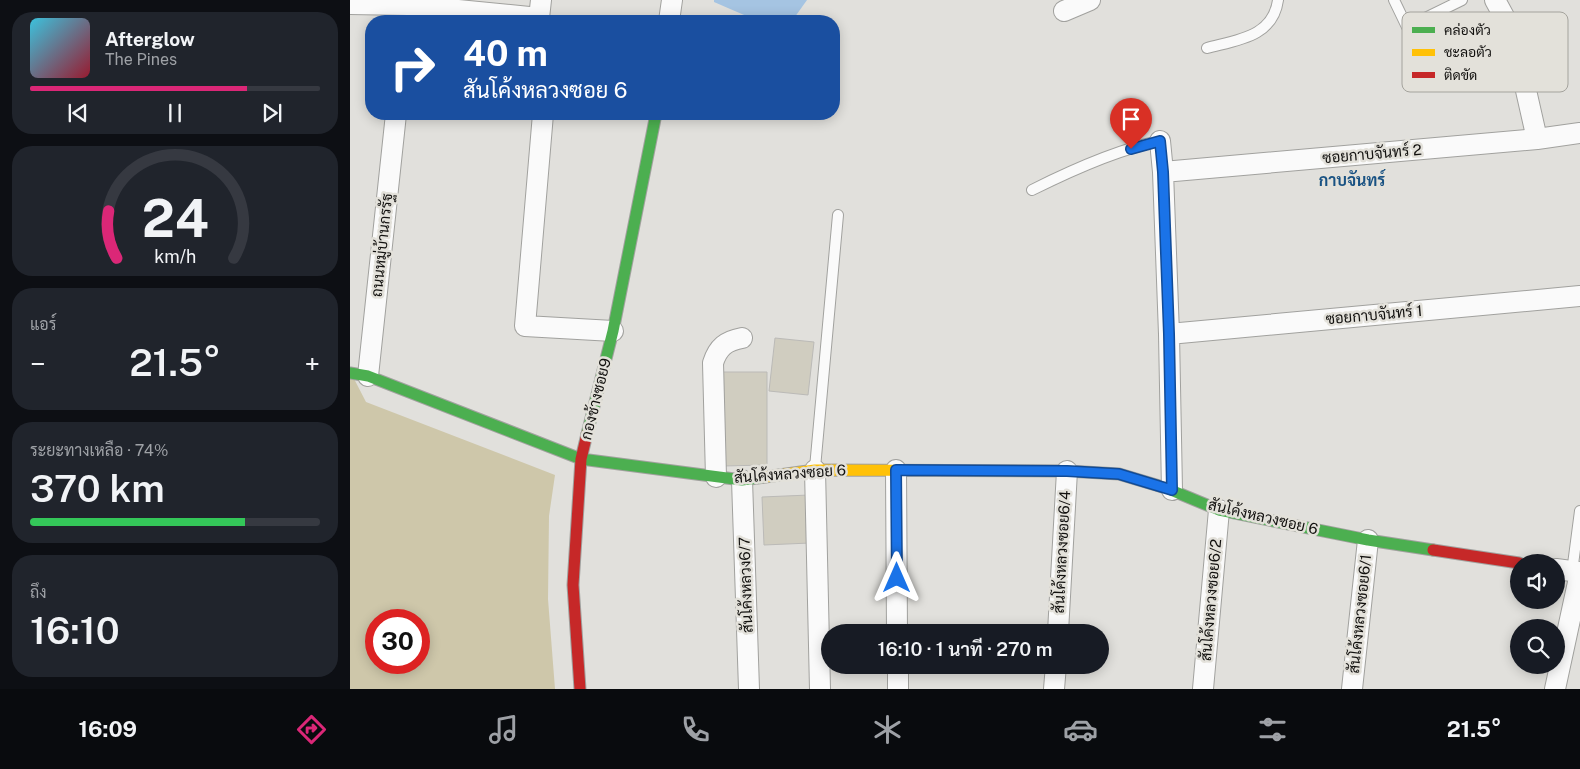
<!DOCTYPE html>
<html lang="th">
<head>
<meta charset="utf-8">
<style>
  body { margin:0; font-family:"Public Sans",Sarabun,sans-serif; background:#20242c; color:#f1f3f6; height:100vh; display:flex; flex-direction:column; font-size:19px; white-space:nowrap }
  * { box-sizing:border-box; margin:0 }
  p { font-size:16px; color:#9ea1a6 }
  .icon { flex:none; width:28px; height:28px; fill:none; stroke:currentColor; stroke-width:2; stroke-linecap:round; stroke-linejoin:round }
  .map { position:relative; flex:1; overflow:hidden }
  .sheet { display:flex; flex-direction:column; gap:12px; padding:12px; background:#0d0f14; width:350px }
  .sheet>* { flex:none }
  .guide { position:absolute; left:15px; top:15px; width:475px; height:105px; border-radius:20px; box-shadow:0 2px 12px #0003; background:#1a4fa0; color:#fff; overflow:hidden }
  .tools { position:absolute; left:1160px; top:554px; display:grid; gap:10px }
  .tools a { display:grid; place-items:center; width:55px; height:55px; border-radius:50%; background:#171b24; box-shadow:0 2px 12px #0003; font-size:25px }
  .speed { position:absolute; left:15px; top:609px; display:flex; gap:10px; font-size:25px; font-weight:700; text-align:center }
  .speed>* { display:grid; place-content:center; width:65px; height:65px; border-radius:50%; background:#171b24; box-shadow:0 2px 12px #0003; line-height:1 }
  .speed .limit { border:8px solid #d22; background:#fff; color:#111 }
  .pin { position:absolute; display:grid; place-items:center; width:42px; height:42px; color:#fff; margin:-51px -21px; border-radius:50% 50% 50% 0; rotate:-45deg; box-shadow:0 0 5px #0007 }
  .pin .icon { rotate:45deg }
  .me { position:absolute; width:55px; margin:-28px; rotate:0deg; stroke-linejoin:round; filter:drop-shadow(0 0 4px #0008) }
  .turn { display:flex; align-items:center; gap:18px; height:105px; padding:0 15px; font-size:22px }
  .turn .icon { width:65px; height:65px; stroke-width:2.5 }
  .turn b { display:block; font-size:35px; line-height:42px }
  .big { font-size:38px; font-weight:600; line-height:1.1 }
  .sheet .tile { flex:1; display:flex; flex-direction:column; justify-content:center; gap:8px; min-width:0; padding:0 18px; border-radius:20px; background:#20242c }
  .sheet .dial { align-items:center; gap:0 }
  .dial svg { height:130px; overflow:visible; fill:none; stroke:#363941; stroke-width:7; stroke-linecap:round; text-anchor:middle }
  .dial text { fill:#f1f3f6; stroke:none }
  .song { display:flex; align-items:center; gap:15px }
  .cover { width:60px; height:60px; border-radius:8px; background:linear-gradient(135deg,hsl(190 70% 55%),hsl(350 70% 35%)) }
  .played { height:5px; border-radius:2px; background:linear-gradient(90deg,#db2777 75%,#363941 75%) }
  .keys { display:flex; justify-content:space-around; direction:ltr }
  .heat { display:flex; justify-content:space-between; align-items:center; font-size:28px; direction:ltr }
  .charge { height:8px; border-radius:4px; background:linear-gradient(90deg,#34c759 74%,#363941 0) }
  .trip { position:absolute; left:471px; top:624px; width:288px; height:50px; border-radius:25px; background:#171b24; box-shadow:0 2px 12px #0003; font-weight:600; line-height:50px; text-align:center }
  .dock { display:flex; height:80px; justify-content:space-around; align-items:center; background:#090b0e; color:#9ea1a6 }
  .dock .icon { width:35px; height:35px }
  .dock .on { color:#db2777 }
  .dock b { font-size:22px; color:#f1f3f6 }
  main { display:flex; flex:1; min-height:0 }
  .map>svg:first-child { display:block }
  .green { fill:#cec7aa; fill-rule:evenodd }
  .water { fill:#a5c4e2 }
  .building { fill:#d0cdc0; stroke:#bbbab7 }
  .lines { fill:none; stroke-linecap:round; stroke-linejoin:round }
  .lane-casing { stroke:#a1a19e; stroke-width:12 }
  .street-casing { stroke:#a1a19e; stroke-width:22 }
  .fast-casing { stroke:#a1a19e; stroke-width:13 }
  .slow-casing { stroke:#a1a19e; stroke-width:13 }
  .jam-casing { stroke:#a1a19e; stroke-width:13 }
  .lane { stroke:#fafafa; stroke-width:10 }
  .street { stroke:#fafafa; stroke-width:20 }
  .fast { stroke:#4caf50; stroke-width:11 }
  .slow { stroke:#ffc107; stroke-width:11 }
  .jam { stroke:#c62828; stroke-width:11 }
  .route-casing { stroke:#114b97; stroke-width:12 }
  .route { stroke:#1a73e8; stroke-width:9 }
  .labels { text-anchor:middle; stroke-width:5; stroke-linejoin:round; paint-order:stroke }
  .street-label { font-size:15px; fill:#12110f; stroke:#e3e1da }
  .neighbourhood-label { font-size:16px; font-weight:bold; fill:#195283; stroke:#e3e1da }
  .key { fill:#e3e1da; stroke:#a4a39d; stroke-width:1 }
  .key-label { font-size:14px; fill:#12110f }
</style>
</head>
<body>
<main>
<section class="sheet">
<div class="tile">
<div class="song"><i class="cover"></i><div><b>Afterglow</b><p>The Pines</p></div></div>
<div class="played"></div>
<div class="keys"><svg class="icon" aria-label="previous" viewBox="0 0 24 24"><path d="M18 5L8 12l10 7zM5 5v14"/></svg><svg class="icon" aria-label="pause" viewBox="0 0 24 24"><path d="M8 5v14M16 5v14"/></svg><svg class="icon" aria-label="next" viewBox="0 0 24 24"><path d="M6 5l10 7-10 7zM19 5v14"/></svg></div>
</div>
<div class="tile dial"><svg viewBox="0 0 100 80">
<path d="M14 69A42 42 0 1 1 86 69"/>
<path d="M14 69A42 42 0 0 1 9 40" stroke="#db2777"/>
<text x="50" y="56" font-size="32" font-weight="700">24</text>
<text x="50" y="72" font-size="11">km/h</text>
</svg></div>
<div class="tile"><p>แอร์</p>
<div class="heat"><a>−</a><b class="big">21.5°</b><a>+</a></div>
</div>
<div class="tile"><p>ระยะทางเหลือ · 74%</p><b class="big">370 km</b><div class="charge"></div></div>
<div class="tile"><p>ถึง</p><b class="big">16:10</b></div>
</section>
<div class="map">
<svg width="1230" height="689" viewBox="0 0 1230 689">
  <rect width="100%" height="100%" fill="#e1e0dc"/>
  <path class="green" d="M0,371L16,402L205,475L199,516L198,599L205,689H0ZM26,620H69V662H26Z"/>
  <path class="water" d="M364,0H457L442,21H408L364,2Z"/>
  <path class="building" d="M425,338L464,342L458,395L419,391Z
    M373,372H417V465L373,466Z
    M459,495L460,543L414,545L412,497Z"/>
  <g class="lines">
    <defs>
      <path id="lane" d="M1044,0L1057,27L1112,0
        M857,48C887,40 923,37 928,0
        M682,190C720,171 768,149 810,141
        M465,468L488,215
        M1222,572L1230,511"/>
      <path id="street" d="M58,0V5L189,18L191,0
        M1145,0L1163,33L1187,139
        M0,4L58,5L56,21
        M714,11L740,0
        M319,21L322,0
        M193,114L175,326L263,331
        M810,141L813,172L819,334L822,490
        M813,172L1187,139L1230,133
        M819,334L1230,296
        M18,376L46,114
        M465,470L470,689
        M546,470L547,632
        M366,477L363,363C368,347 376,341 392,338
        M392,480L399,689
        M1206,569L1230,572
        M708,632L717,471
        M548,665V689
        M704,689L706,665
        M853,689L869,510
        M1002,689L1018,540
        M1205,689L1230,573"/>
      <path id="fast" d="M0,373L18,376L231,459L392,480L415,477
        M237,434L263,331L306,114
        M816,488L869,510L1018,540L1083,550"/>
      <path id="slow" d="M415,477L465,470L717,471L769,474L816,488"/>
      <path id="jam" d="M1083,550L1169,563
        M230,689L223,585L231,459L237,434"/>
    </defs>
    <use href="#lane" class="lane-casing"/>
    <use href="#street" class="street-casing"/>
    <use href="#fast" class="fast-casing"/>
    <use href="#slow" class="slow-casing"/>
    <use href="#jam" class="jam-casing"/>
    <use href="#lane" class="lane"/>
    <use href="#street" class="street"/>
    <use href="#fast" class="fast"/>
    <use href="#slow" class="slow"/>
    <use href="#jam" class="jam"/>
  </g>
  <g class="lines">
    <defs>
      <path id="route" d="M547,578L546,470L717,471L769,474L822,490L819,334L813,172L810,141L781,149"/>
    </defs>
    <use href="#route" class="route-casing"/>
    <use href="#route" class="route"/>
  </g>
  <g class="labels">
    <g class="street-label">
      <text transform="translate(1022 154) rotate(-5)" y="5">ซอยกาบจันทร์ 2</text>
      <text transform="translate(32 245) rotate(-84)" y="5">ถนนหมู่บ้านกรรัฐ</text>
      <text transform="translate(1024 315) rotate(-5)" y="5">ซอยกาบจันทร์ 1</text>
      <text transform="translate(246 399) rotate(-76)" y="5">กองช้างซอย9</text>
      <text transform="translate(440 474) rotate(-4)" y="5">สันโค้งหลวงซอย 6</text>
      <text transform="translate(913 517) rotate(13)" y="5">สันโค้งหลวงซอย 6</text>
      <text transform="translate(712 552) rotate(-87)" y="5">สันโค้งหลวงซอย6/4</text>
      <text transform="translate(396 585) rotate(-92)" y="5">สันโค้งหลวง6/7</text>
      <text transform="translate(861 600) rotate(-85)" y="5">สันโค้งหลวงซอย6/2</text>
      <text transform="translate(1010 614) rotate(-84)" y="5">สันโค้งหลวงซอย6/1</text>
    </g>
    <g class="neighbourhood-label">
      <text x="1002" y="186">กาบจันทร์</text>
    </g>
  </g>
  <rect x="1052" y="12" width="166" height="80" rx="8" class="key"/>
  <rect x="1062" y="27" width="23" height="6" fill="#4caf50"/>
  <rect x="1062" y="49" width="23" height="7" fill="#ffc107"/>
  <rect x="1062" y="72" width="23" height="6" fill="#c62828"/>
  <g class="key-label">
    <text x="1094" y="35">คล่องตัว</text>
    <text x="1094" y="57">ชะลอตัว</text>
    <text x="1094" y="80">ติดขัด</text>
  </g>
</svg>
<div class="tools">
<a><svg class="icon" aria-label="sound" viewBox="0 0 24 24"><path d="M4 9h4l5-4v14l-5-4H4zM17 9q2 3 0 6"/></svg></a>
<a><svg class="icon" aria-label="search" viewBox="0 0 24 24"><circle cx="10" cy="10" r="6"/><path d="M15 15l6 6"/></svg></a>
</div>
<div class="speed"><div class="limit">30</div></div>
<div class="pin" style="left:781px;top:149px;background:#d93025"><svg class="icon" aria-label="arrive" viewBox="0 0 24 24"><path d="M6 21V4h12l-3 4 3 4H6"/></svg></div>
<svg class="me" style="left:547px;top:578px" viewBox="-20 -20 40 40"><path d="M0-17L14 15 0 8-14 15z" fill="#1a73e8" stroke="#fff" stroke-width="4"/></svg>
<div class="trip">16:10 · 1 นาที · 270 m</div>
<div class="guide">
<div class="turn"><svg class="icon" aria-label="right" viewBox="0 0 24 24"><path d="M7 20v-9h11M14 6l5 5-5 5"/></svg><div><b>40 m</b>สันโค้งหลวงซอย 6</div></div>
</div>
</div>
</main>
<nav class="dock">
<b>16:09</b>
<svg class="icon on" aria-label="directions" viewBox="0 0 24 24"><path d="M12 3l9 9-9 9-9-9zM9 14v-3h6M13 9l2 2-2 2"/></svg>
<svg class="icon" aria-label="music" viewBox="0 0 24 24"><path d="M9 18V5l10-2v13"/><circle cx="6" cy="18" r="3"/><circle cx="16" cy="16" r="3"/></svg>
<svg class="icon" aria-label="phone" viewBox="0 0 24 24"><path d="M5 4h4l2 5-3 2q2 4 5 5l2-3 5 2v4C11 20 4 13 5 4z"/></svg>
<svg class="icon" aria-label="climate" viewBox="0 0 24 24"><path d="M12 3v18M4 7l16 10M4 17L20 7"/></svg>
<svg class="icon" aria-label="car" viewBox="0 0 24 24"><path d="M5 17H2v-5l4-1 3-4h7l3 4 3 1v5h-3M9 17h6M6 11h13"/><circle cx="7" cy="17" r="2"/><circle cx="17" cy="17" r="2"/></svg>
<svg class="icon" aria-label="filters" viewBox="0 0 24 24"><path d="M4 7h16M4 17h16"/><circle cx="9" cy="7" r="2"/><circle cx="15" cy="17" r="2"/></svg>
<b>21.5°</b>
</nav>
</body>
</html>
